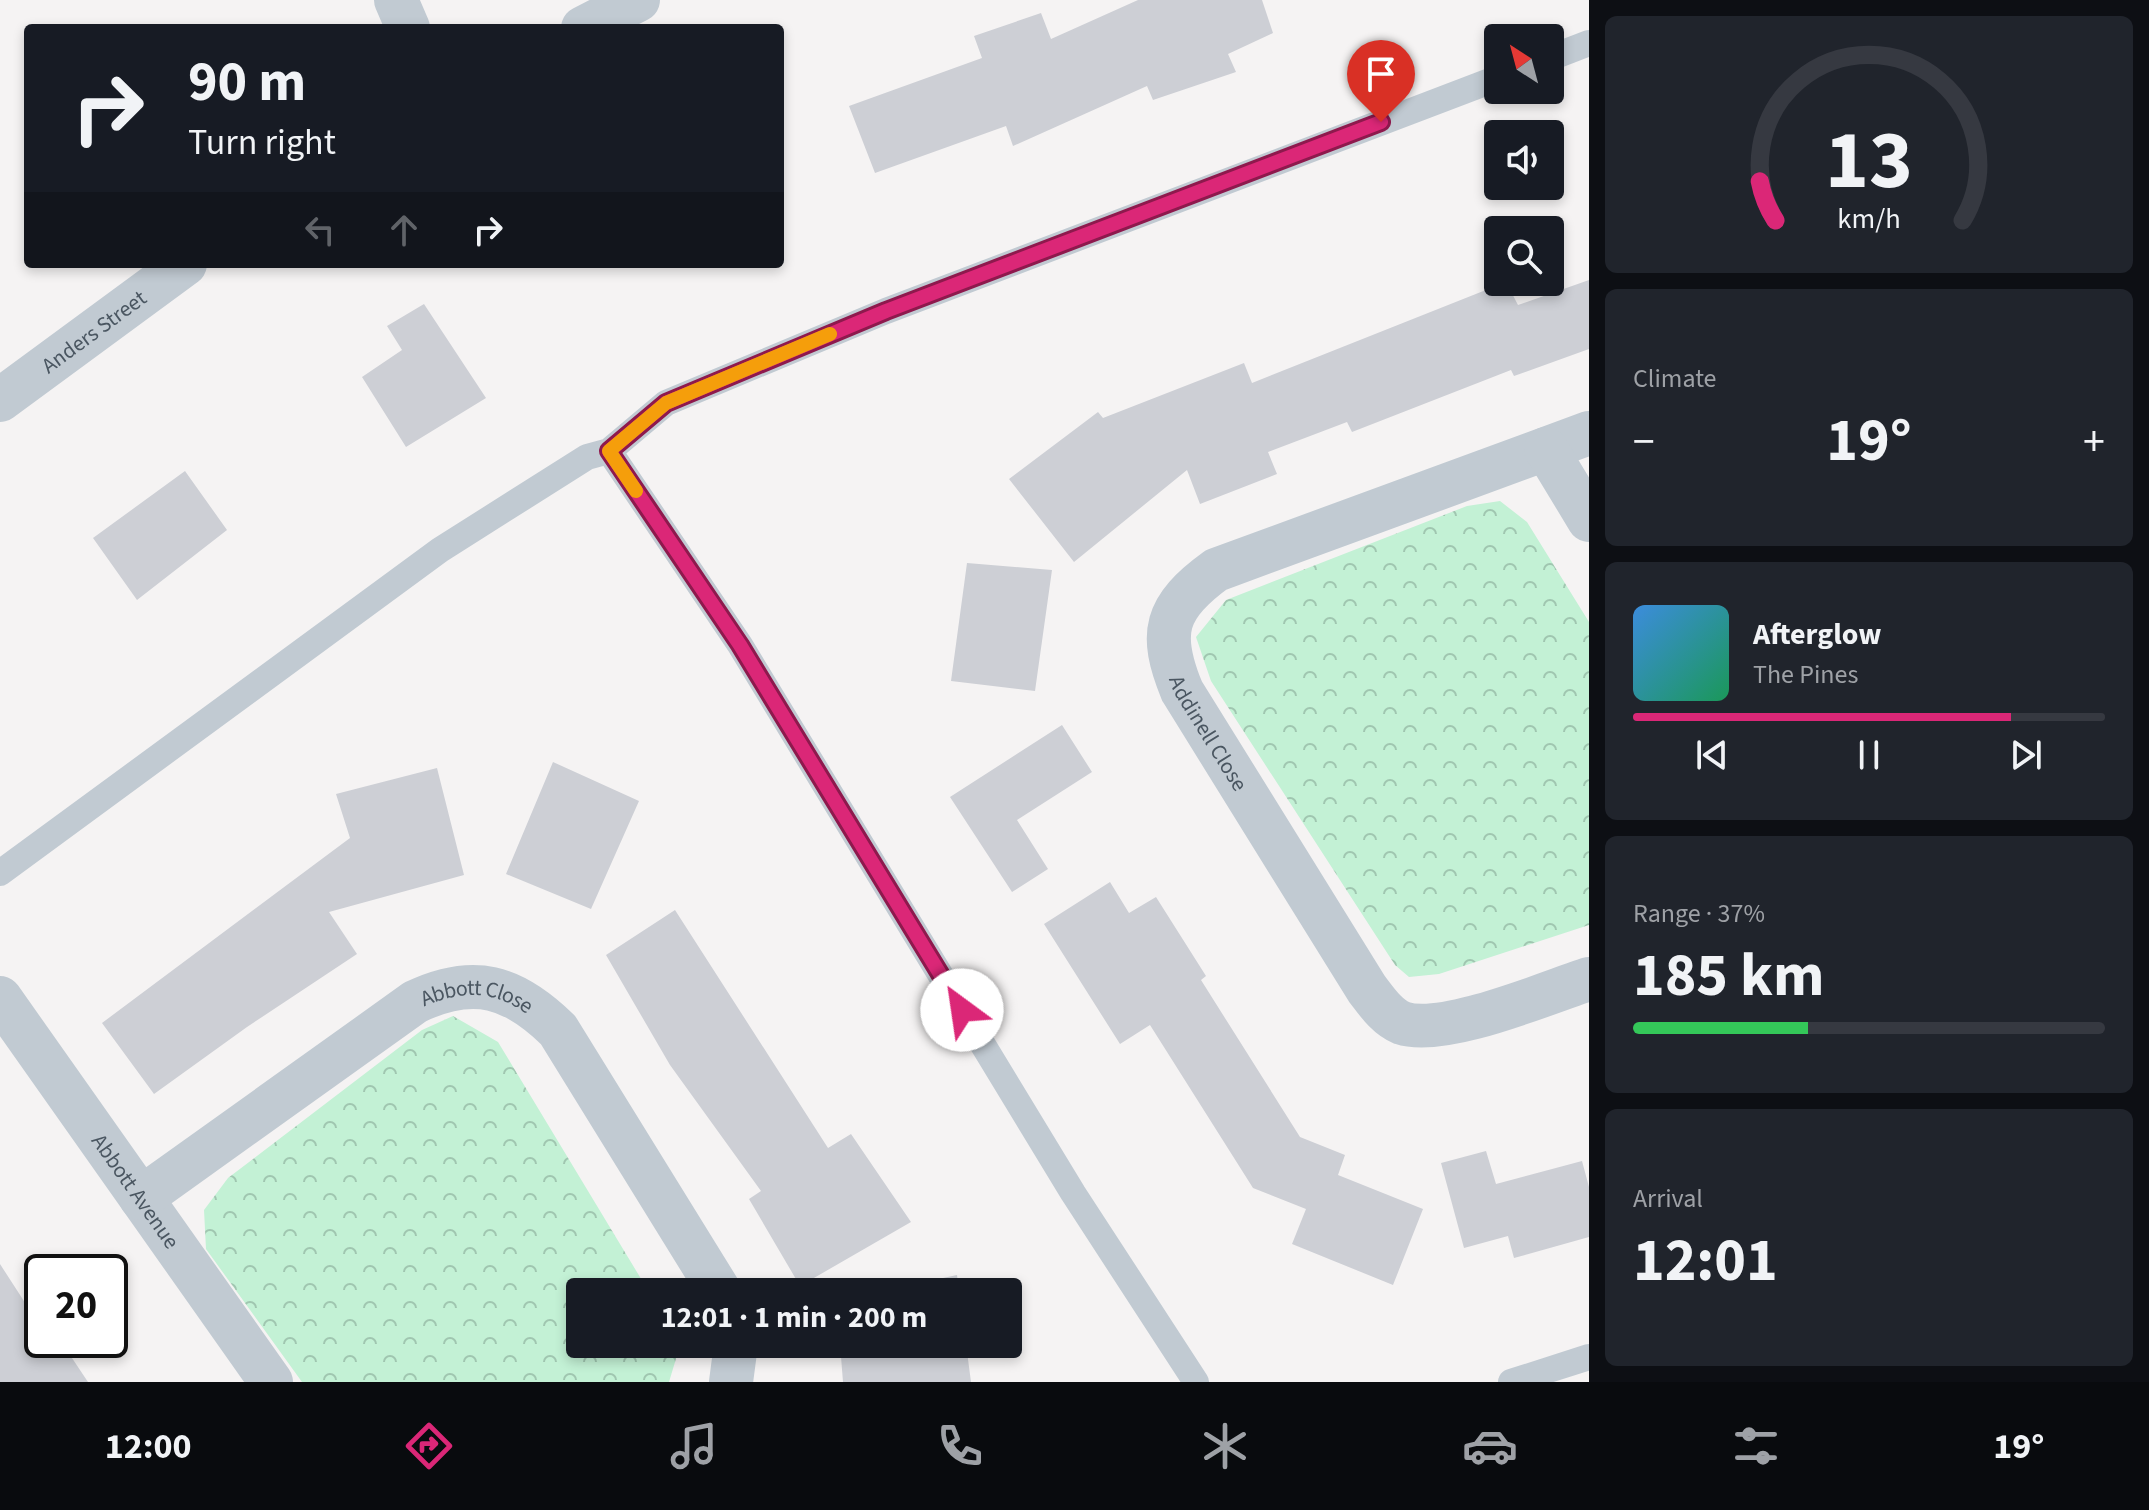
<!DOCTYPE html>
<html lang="en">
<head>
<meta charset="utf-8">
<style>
  body { margin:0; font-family:"Source Sans 3",sans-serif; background:#20242c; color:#f1f3f6; height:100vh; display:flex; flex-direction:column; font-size:30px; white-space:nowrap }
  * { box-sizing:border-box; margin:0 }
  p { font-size:26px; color:#9ea1a6 }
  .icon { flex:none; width:44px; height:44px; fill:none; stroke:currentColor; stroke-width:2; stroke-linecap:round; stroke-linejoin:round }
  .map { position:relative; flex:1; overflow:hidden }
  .side { display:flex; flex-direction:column; gap:16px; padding:16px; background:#0d0f14; width:560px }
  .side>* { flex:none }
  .banner { position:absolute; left:24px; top:24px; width:760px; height:244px; border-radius:8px; box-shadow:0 4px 12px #0003; background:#171b24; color:#f1f3f6; overflow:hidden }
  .needle { width:52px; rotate:324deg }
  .buttons { position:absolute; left:1484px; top:24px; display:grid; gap:16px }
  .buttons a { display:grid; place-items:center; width:80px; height:80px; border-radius:8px; background:#171b24; box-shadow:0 4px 12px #0003; font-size:40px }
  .speed { position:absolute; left:24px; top:1254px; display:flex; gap:16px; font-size:40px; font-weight:700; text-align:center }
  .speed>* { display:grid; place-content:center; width:104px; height:104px; border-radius:50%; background:#171b24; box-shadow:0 4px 12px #0003; line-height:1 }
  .speed .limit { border:4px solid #111; border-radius:12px; background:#fff; color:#111 }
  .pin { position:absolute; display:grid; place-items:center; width:68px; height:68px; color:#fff; margin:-82px -34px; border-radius:50% 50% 50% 0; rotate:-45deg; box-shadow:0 0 8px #0007 }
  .pin .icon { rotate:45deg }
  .me { position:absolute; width:88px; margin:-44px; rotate:329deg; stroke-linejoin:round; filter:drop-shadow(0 0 6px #0008) }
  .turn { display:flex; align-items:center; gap:28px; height:168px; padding:0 32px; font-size:36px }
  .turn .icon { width:104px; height:104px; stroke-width:2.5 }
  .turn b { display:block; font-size:56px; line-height:68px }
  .lanes { display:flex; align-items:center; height:76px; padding:0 32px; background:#0003; justify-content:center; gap:40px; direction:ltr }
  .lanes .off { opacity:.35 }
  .big { font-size:60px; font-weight:700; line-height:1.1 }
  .side .widget { flex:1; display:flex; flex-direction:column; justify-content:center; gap:12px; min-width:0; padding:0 28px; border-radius:12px; background:#20242c }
  .side .dial { align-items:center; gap:0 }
  .dial svg { height:208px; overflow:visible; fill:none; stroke:#363941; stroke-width:7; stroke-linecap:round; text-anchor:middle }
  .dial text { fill:#f1f3f6; stroke:none }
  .song { display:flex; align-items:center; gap:24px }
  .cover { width:96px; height:96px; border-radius:12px; background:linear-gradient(135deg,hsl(210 70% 55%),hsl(150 70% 35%)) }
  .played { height:8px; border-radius:4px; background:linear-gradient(90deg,#db2777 80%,#363941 80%) }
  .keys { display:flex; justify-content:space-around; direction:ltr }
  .heat { display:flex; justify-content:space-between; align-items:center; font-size:44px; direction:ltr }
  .charge { height:12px; border-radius:6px; background:linear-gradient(90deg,#34c759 37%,#363941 0) }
  .trip { position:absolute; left:566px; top:1278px; width:456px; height:80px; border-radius:8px; background:#171b24; box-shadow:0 4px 12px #0003; font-weight:700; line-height:80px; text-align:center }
  .tab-bar { display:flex; height:128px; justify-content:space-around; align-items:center; background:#090b0e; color:#9ea1a6 }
  .tab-bar .icon { width:56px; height:56px }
  .tab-bar .on { color:#db2777 }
  .tab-bar b { font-size:36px; color:#f1f3f6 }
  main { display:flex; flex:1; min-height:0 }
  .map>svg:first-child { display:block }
  .park { fill:url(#park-crowns) }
  .building { fill:#cdcfd5 }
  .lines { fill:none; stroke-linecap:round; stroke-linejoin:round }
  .lane { stroke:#c1cad2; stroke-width:26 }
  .street { stroke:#c1cad2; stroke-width:44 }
  .route-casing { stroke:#8e194d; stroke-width:20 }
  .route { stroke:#db2777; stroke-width:14 }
  .slow { stroke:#f59e0b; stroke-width:14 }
  .labels { text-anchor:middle; stroke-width:7; stroke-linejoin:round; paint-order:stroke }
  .street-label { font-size:22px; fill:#4a5661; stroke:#fff }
</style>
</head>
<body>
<main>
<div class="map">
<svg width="1589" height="1382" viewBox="0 0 1589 1382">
  <defs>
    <pattern id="park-crowns" width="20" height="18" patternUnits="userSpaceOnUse" patternTransform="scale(2)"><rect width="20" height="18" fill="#c3f1d5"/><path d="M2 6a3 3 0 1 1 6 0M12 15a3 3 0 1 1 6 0" fill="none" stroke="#a0c6b0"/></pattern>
  </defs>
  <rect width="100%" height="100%" fill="#f5f3f3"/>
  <path class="park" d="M1500,501L1527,522L1589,622V925L1439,974L1409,977L1395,965L1211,681L1196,637L1226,600L1467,506Z
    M453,1016L498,1042L649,1292H580V1344H675L678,1352L669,1382H302L206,1249L204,1210L228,1178L422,1030Z"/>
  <path class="building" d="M1138,0H1262L1273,33L1228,54L1236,72L1153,100L1147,86L1013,146L1006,126L875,173L849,106L982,58L974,36L1041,13L1051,39Z
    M1589,280V349L1514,376L1511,370L1352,432L1347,422L1268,452L1277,474L1200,504L1187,470L1074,562L1009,479L1098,412L1103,418L1244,363L1252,383L1506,282L1518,305Z
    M424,304L486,398L406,447L362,377L402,350L387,326Z
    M185,471L227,530L137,600L93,538Z
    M967,563L1052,570L1035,691L951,681Z
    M1062,725L1092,772L1017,820L1048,869L1012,892L950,797Z
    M553,762L639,801L591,909L506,874Z
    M437,768L464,875L329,912L357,954L247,1027L154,1094L102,1023L350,838L336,794Z
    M1110,882L1129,913L1156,897L1206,976L1201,980L1300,1137L1345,1155L1338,1175L1423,1209L1393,1285L1292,1244L1306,1209L1253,1188L1150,1025L1120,1044L1044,924Z
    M675,910L828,1148L851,1134L911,1222L800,1286L749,1199L761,1191L670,1065L606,955Z
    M1486,1151L1496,1184L1582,1161L1589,1187V1237L1514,1258L1508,1236L1464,1248L1441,1163Z
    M0,1264L42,1329V1340H60L88,1382H0Z
    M957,1275L959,1292H878Z
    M840,1344H966L971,1382H843Z"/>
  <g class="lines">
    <path class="lane" d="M1550,58L1589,43
      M609,451L740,645L1073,1193L1196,1382
      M0,873L440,550L587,457L609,451L666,403L886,311L1498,78
      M1511,1382L1589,1357"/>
    <g class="street">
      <path d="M396,0L408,28"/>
      <path d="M583,28L638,0"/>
      <path id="s1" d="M0,400L185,264"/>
      <path id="s2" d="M1589,433L1216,570C1165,607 1158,633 1182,691L1367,989C1377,1002 1387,1017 1402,1023C1443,1037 1546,993 1589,979"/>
      <path d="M1546,449L1589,520"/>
      <path id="s3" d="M0,998L271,1382"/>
      <path id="s4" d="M141,1198L415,1002C474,974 513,986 558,1030L720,1292"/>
      <path d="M731,1382L736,1344"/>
    </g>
  </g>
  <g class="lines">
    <defs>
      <path id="route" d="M962,1010L740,645L609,451L666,403L886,311L1381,122"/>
    </defs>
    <use href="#route" class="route-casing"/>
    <use href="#route" class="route"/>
    <path class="slow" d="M636,491L609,451L666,403L830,334"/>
  </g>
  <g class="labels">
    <g class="street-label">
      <text dy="8" stroke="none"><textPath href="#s1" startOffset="116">Anders Street</textPath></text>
      <text dy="8" stroke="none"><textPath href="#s2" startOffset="588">Addinell Close</textPath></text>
      <text dy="8" stroke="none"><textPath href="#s4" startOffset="402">Abbott Close</textPath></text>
      <text dy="8" stroke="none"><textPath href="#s3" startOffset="236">Abbott Avenue</textPath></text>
    </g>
  </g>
</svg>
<div class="buttons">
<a><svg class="needle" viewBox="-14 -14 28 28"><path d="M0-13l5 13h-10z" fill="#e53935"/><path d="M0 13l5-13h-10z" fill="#9ea1a6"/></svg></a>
<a><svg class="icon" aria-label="sound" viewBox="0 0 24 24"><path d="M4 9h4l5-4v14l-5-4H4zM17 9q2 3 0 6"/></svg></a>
<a><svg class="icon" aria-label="search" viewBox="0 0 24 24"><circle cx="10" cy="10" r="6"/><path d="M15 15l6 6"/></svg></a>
</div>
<div class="speed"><div class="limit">20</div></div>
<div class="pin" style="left:1381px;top:122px;background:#d93025"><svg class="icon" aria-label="arrive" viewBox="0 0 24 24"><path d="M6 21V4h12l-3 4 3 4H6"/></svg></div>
<svg class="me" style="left:962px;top:1010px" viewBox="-20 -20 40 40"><circle r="19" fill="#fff"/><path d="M0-13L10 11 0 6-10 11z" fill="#db2777"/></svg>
<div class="trip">12:01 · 1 min · 200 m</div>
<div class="banner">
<div class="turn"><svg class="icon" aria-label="right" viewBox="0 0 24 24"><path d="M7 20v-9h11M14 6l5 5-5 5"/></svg><div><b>90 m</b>Turn right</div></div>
<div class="lanes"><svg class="icon off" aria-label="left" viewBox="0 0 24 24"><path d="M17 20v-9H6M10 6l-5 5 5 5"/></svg><svg class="icon off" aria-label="ahead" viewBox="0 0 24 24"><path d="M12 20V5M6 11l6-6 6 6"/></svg><svg class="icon" aria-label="right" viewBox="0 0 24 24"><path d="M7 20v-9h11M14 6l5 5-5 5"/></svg></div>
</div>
</div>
<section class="side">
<div class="widget dial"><svg viewBox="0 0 100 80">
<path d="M14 69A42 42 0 1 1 86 69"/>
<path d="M14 69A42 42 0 0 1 8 54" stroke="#db2777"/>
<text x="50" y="56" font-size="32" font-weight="700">13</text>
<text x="50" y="72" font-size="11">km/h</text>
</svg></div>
<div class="widget"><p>Climate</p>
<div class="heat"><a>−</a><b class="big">19°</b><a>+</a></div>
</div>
<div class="widget">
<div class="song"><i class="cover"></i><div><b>Afterglow</b><p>The Pines</p></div></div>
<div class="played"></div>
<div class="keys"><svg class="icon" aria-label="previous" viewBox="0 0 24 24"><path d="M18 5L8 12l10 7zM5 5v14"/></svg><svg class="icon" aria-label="pause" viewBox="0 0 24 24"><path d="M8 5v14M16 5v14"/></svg><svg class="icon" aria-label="next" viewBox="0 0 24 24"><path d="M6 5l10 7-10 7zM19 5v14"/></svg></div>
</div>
<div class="widget"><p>Range · 37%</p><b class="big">185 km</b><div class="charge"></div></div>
<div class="widget"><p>Arrival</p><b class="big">12:01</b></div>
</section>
</main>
<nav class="tab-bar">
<b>12:00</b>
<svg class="icon on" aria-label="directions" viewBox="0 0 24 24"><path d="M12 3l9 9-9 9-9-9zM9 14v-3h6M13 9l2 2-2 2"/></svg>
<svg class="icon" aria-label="music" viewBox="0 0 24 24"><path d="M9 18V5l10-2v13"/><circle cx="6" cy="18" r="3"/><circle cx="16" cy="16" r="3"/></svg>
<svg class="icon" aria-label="phone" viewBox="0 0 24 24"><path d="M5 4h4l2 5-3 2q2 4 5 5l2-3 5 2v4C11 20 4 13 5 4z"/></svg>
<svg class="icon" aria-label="climate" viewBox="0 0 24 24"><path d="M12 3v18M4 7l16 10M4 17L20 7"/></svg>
<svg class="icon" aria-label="car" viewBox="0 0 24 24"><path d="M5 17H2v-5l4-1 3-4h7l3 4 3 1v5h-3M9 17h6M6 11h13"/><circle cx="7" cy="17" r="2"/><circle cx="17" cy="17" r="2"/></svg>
<svg class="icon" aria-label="filters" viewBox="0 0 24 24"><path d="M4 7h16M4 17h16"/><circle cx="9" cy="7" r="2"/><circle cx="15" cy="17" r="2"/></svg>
<b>19°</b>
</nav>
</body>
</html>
